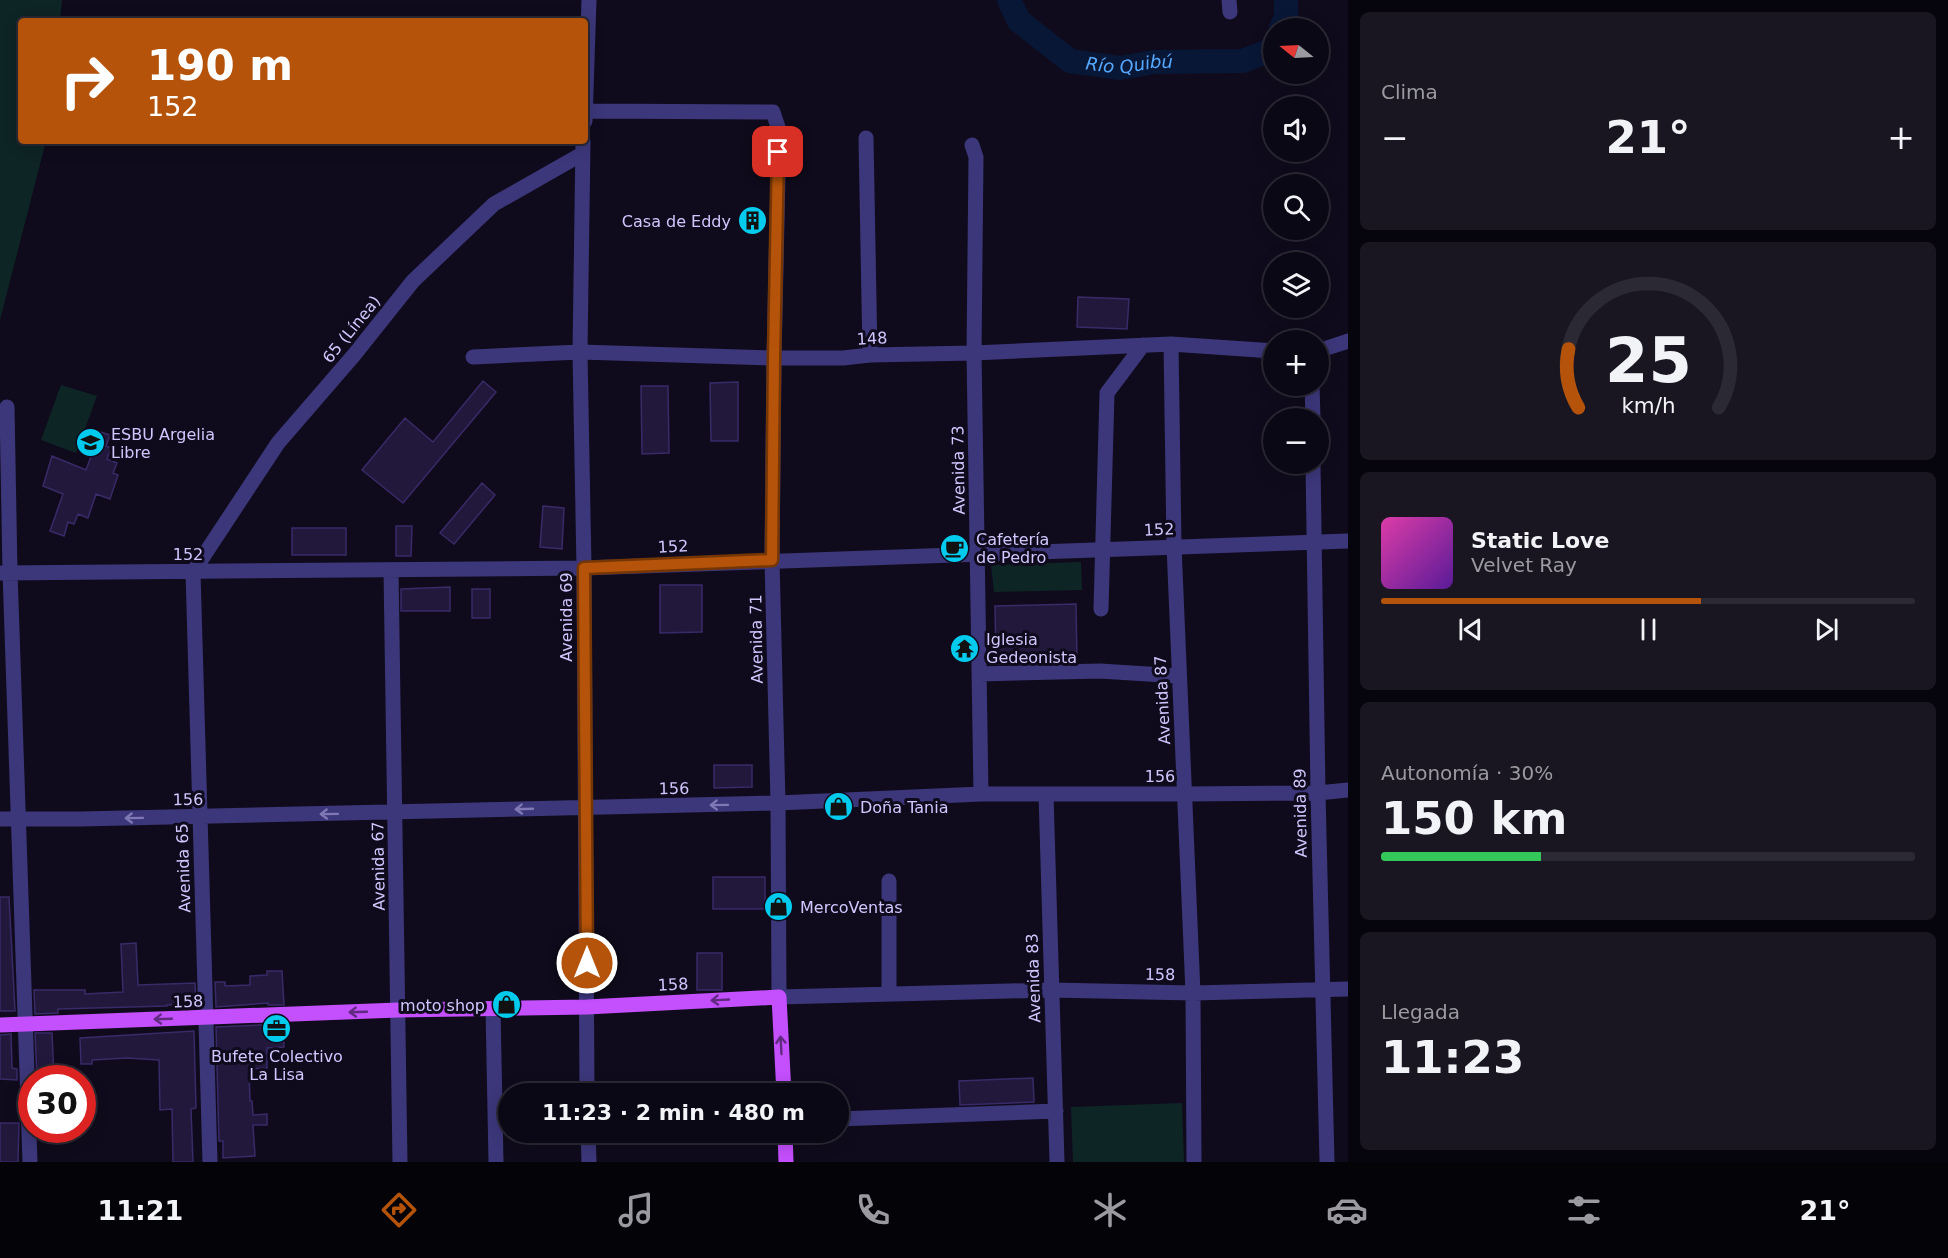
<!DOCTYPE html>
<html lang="es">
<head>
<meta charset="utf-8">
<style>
  body { margin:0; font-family:"DejaVu Sans",sans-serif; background:#191622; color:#f1f3f6; height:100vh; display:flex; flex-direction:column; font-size:22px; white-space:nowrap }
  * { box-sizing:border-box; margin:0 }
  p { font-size:20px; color:#9a9aa0 }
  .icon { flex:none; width:33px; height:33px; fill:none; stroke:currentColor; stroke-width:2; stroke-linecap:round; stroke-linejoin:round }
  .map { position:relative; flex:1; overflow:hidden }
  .details { display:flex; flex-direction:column; gap:12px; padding:12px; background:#06040c; width:600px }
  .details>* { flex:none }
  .guide { position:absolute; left:18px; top:18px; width:570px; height:126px; border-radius:6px; box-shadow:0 3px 15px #0003,0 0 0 2px #2b2934; background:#b45309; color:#fff; overflow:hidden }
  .needle { width:39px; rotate:288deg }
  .fabs { position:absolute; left:1263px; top:18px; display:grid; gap:12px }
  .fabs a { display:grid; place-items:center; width:66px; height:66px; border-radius:50%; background:#0b0815; box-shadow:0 3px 15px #0003,0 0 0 2px #2b2934; font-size:30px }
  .speed { position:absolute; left:18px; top:1065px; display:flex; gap:12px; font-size:30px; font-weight:700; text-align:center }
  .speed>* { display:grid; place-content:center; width:78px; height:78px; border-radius:50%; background:#0b0815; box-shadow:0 3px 15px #0003,0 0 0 2px #2b2934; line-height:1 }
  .speed .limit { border:9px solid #d22; background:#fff; color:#111 }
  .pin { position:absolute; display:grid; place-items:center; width:51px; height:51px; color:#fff; margin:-26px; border-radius:12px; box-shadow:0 3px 9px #0006 }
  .me { position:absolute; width:66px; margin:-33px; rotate:0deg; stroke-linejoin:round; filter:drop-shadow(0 0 4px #0008) }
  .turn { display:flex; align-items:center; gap:21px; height:126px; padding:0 30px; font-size:27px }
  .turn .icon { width:78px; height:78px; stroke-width:2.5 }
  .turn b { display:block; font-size:42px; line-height:51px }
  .big { font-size:45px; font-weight:700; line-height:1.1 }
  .details .card { flex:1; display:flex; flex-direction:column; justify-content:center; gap:9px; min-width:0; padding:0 21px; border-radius:9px; background:#191622 }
  .details .dial { align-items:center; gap:0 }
  .dial svg { height:156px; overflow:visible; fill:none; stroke:#2b2934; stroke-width:7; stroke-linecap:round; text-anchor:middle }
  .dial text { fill:#f1f3f6; stroke:none }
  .song { display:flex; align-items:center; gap:18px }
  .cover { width:72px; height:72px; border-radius:9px; background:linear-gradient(135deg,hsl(320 70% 55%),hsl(270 70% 35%)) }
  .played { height:6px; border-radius:3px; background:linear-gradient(90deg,#b45309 60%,#2b2934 60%) }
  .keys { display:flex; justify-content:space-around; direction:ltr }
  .heat { display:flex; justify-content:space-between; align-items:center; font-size:33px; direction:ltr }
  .charge { height:9px; border-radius:4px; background:linear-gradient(90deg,#34c759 30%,#2b2934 0) }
  .trip { position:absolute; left:498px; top:1083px; width:351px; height:60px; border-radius:30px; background:#0b0815; box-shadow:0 3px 15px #0003,0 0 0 2px #2b2934; font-weight:700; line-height:60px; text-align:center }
  .dock { display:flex; height:96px; justify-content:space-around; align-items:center; background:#040308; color:#9a9aa0 }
  .dock .icon { width:42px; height:42px }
  .dock .active { color:#b45309 }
  .dock b { font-size:27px; color:#f1f3f6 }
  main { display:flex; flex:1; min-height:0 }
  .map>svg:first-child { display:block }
  .green { fill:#0e2525 }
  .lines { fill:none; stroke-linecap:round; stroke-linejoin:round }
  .river { stroke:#091737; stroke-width:24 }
  .building { fill:#21183c; stroke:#392a68; stroke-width:1.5 }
  .minor { stroke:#3c377a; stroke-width:15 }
  .major { stroke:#c44ffd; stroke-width:15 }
  .oneway { stroke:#7f78b5 }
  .oneway2 { stroke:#602a81 }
  .route-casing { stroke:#753606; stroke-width:15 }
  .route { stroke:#b45309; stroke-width:10 }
  .labels { text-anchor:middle; stroke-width:6; stroke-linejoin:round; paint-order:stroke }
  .poi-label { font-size:16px; fill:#d0c7fe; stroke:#0f0b1c; text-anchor:start }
  .street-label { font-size:16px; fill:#d0c7fe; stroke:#0f0b1c }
  .water-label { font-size:18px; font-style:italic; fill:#56a8fd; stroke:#0f0b1c }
</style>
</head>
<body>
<main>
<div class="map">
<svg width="1348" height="1162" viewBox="0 0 1348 1162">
  <rect width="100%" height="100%" fill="#0f0b1c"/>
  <path class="green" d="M0,0H62L60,21H21V141H46L0,320Z
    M61,385L97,396L76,453L41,440Z
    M1081,562L1082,590L994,592L991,565Z
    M1182,1103L1184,1162H1073L1071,1107Z"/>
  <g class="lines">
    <g class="river">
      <path id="s1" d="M1009,0L1019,21L1070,61L1120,68L1154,62L1243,61L1271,50L1274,45"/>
      <path d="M1281,28L1286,17V0"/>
    </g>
  </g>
  <path class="building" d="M1078,297L1129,299L1127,329L1077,327Z
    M483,381L496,392L403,503L362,470L405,418L433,442Z
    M738,382V441H711L710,383Z
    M641,386H668L669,453L642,454Z
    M100,432L110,435L106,446L111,448L107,459L117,463L113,473L118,475L110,499L96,494L88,518L78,514L74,524L68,522L64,536L50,531L63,494L43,486L52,456L86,470Z
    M482,483L495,495L454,544L440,533Z
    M543,506L564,508L562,549L540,547Z
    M396,526H412L411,556H396Z
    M292,528H346V555H292Z
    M660,585H702V632L660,633Z
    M450,587V611H401V589Z
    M472,589H490V618H472Z
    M1076,604L1077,662L996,664L995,606Z
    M714,765H752V787L714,788Z
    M713,877H765V909H713Z
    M0,897H9L15,1011H0Z
    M136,943L138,985L195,983L196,1004L167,1005V1006L58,1009V1013L35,1014L34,990H85V994L123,992L121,944Z
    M697,953H722V990H697Z
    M267,971H282L284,1005H268V1003L216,1007L215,982H225V986L250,985V976L267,975Z
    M283,1024L284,1047L267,1048V1068L249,1069L250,1101H252L253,1115L267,1114V1125H253L255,1156L223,1158V1141H219L216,1027Z
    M194,1031L196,1108L191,1109L193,1162H173L172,1109L160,1110L159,1060L127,1058L92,1060V1064H81L80,1038Z
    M35,1033H52L54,1078H37Z
    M11,1034L12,1068L17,1069V1080L0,1079V1035Z
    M1033,1078L1034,1102L960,1105L959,1081Z
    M0,1123H19L18,1162H0Z"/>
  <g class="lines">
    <path class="minor" d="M1229,0L1230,12
      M586,111L773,112L779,130L774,358L772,560L778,803L779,997L1051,990L1193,993L1348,989
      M585,121L589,0
      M866,138L870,355
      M583,141L580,352L584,568L587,1094
      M972,145L976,157L974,353L981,794
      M1171,344L1174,546L1193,993L1194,1162
      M1318,351L1348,341
      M473,357L580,352L774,358H843L870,355L974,353L1171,344L1274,351
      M1312,386L1313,418
      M7,407L10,572L30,1162
      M1313,464L1318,793L1327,1162
      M391,570L400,1162
      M0,573L584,568L1348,541
      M1101,609L1107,393L1143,345
      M979,674L1100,671L1179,676
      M1046,794L1057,1162
      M0,819H81L778,803L981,794H1185L1318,793L1348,790
      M889,994V881
      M493,1008L496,1162
      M838,1119L1056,1111
      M588,1132L589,1162
      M210,1162L193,572L278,443L354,355L413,281L494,204L582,154"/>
    <path class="major" d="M0,1025L398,1010L587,1007L779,997L784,1094
      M785,1132L786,1162"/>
  </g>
  <defs><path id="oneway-shaft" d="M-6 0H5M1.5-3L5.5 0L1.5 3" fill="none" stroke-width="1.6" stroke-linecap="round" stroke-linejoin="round" transform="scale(1.5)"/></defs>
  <g class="oneway">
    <use href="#oneway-shaft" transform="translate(719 805) rotate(179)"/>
    <use href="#oneway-shaft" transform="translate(524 809) rotate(178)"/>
    <use href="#oneway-shaft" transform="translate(329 814) rotate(179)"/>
    <use href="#oneway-shaft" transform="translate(134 818) rotate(179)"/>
  </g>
  <g class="oneway2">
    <use href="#oneway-shaft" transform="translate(720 1000) rotate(177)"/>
    <use href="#oneway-shaft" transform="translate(358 1012) rotate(178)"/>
    <use href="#oneway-shaft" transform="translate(163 1019) rotate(178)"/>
    <use href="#oneway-shaft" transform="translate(781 1045) rotate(-93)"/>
  </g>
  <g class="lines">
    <defs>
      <path id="route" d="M587,963L584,568L772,560L774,358L778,152"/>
    </defs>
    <use href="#route" class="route-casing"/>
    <use href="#route" class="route"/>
  </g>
  <defs>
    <symbol id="building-disc" viewBox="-11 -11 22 22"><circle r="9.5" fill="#03cbee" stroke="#0f0b1c"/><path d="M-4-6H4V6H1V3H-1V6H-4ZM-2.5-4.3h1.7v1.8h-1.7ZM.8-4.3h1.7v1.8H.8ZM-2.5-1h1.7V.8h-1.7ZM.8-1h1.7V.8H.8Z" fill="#111"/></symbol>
    <symbol id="school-disc" viewBox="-11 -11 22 22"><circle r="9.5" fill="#03cbee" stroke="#0f0b1c"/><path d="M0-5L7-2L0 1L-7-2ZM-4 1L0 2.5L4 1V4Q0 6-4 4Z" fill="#111"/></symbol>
    <symbol id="cafe-disc" viewBox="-11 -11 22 22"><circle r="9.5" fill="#03cbee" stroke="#0f0b1c"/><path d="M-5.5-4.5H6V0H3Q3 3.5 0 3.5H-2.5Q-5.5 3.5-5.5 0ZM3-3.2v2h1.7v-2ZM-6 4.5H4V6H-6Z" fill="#111"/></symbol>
    <symbol id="temple-disc" viewBox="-11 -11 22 22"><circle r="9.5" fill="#03cbee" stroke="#0f0b1c"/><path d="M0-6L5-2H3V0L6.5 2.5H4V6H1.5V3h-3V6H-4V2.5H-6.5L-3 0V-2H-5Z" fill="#111"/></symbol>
    <symbol id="shop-disc" viewBox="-11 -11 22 22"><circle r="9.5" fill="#03cbee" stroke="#0f0b1c"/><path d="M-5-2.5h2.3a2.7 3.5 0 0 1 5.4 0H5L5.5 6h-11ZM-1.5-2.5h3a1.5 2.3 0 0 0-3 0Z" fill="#111"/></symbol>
    <symbol id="office-disc" viewBox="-11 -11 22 22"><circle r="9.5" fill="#03cbee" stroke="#0f0b1c"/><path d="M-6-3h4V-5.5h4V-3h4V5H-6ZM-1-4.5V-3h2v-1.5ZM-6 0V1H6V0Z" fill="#111"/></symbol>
  </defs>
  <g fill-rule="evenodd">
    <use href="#building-disc" x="736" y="204" width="33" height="33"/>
    <use href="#school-disc" x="74" y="426" width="33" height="33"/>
    <use href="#cafe-disc" x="938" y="532" width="33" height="33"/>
    <use href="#temple-disc" x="948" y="632" width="33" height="33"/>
    <use href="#shop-disc" x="822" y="790" width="33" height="33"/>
    <use href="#shop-disc" x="762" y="890" width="33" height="33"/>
    <use href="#shop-disc" x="490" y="988" width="33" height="33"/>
    <use href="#office-disc" x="260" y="1012" width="33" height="33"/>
  </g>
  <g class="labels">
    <g class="poi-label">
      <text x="731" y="227" text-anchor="end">Casa de Eddy</text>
      <text x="111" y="440">ESBU Argelia<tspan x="111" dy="18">Libre</tspan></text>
      <text x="976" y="545">Cafetería<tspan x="976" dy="18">de Pedro</tspan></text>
      <text x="986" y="645">Iglesia<tspan x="986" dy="18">Gedeonista</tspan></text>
      <text x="860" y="813">Doña Tania</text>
      <text x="800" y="913">MercoVentas</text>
      <text x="485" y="1011" text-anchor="end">moto shop</text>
      <text x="277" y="1062" text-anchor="middle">Bufete Colectivo<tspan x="277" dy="18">La Lisa</tspan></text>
    </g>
    <g class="street-label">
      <text transform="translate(351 329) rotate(-51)" y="6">65 (Línea)</text>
      <text transform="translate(872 338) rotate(-3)" y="6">148</text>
      <text transform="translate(958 470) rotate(-91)" y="6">Avenida 73</text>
      <text transform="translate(1159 529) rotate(-3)" y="6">152</text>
      <text transform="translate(673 546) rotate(-3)" y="6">152</text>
      <text x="188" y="560">152</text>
      <text transform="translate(566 617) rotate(-90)" y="6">Avenida 69</text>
      <text transform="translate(756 639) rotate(-91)" y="6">Avenida 71</text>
      <text transform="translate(1162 700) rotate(-93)" y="6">Avenida 87</text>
      <text x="1160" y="782">156</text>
      <text transform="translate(674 788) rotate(-1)" y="6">156</text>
      <text transform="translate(188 799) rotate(-1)" y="6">156</text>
      <text transform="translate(1300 813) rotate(-91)" y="6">Avenida 89</text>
      <text transform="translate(378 866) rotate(-91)" y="6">Avenida 67</text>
      <text transform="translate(183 868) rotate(-92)" y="6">Avenida 65</text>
      <text transform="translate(1160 974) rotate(1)" y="6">158</text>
      <text transform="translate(1033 978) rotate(-92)" y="6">Avenida 83</text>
      <text transform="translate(673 984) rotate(-3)" y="6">158</text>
      <text transform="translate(188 1001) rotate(-2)" y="6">158</text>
    </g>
    <g class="water-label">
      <text dy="6" stroke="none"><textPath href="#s1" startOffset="148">Río Quibú</textPath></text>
    </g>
  </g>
</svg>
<div class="fabs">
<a><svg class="needle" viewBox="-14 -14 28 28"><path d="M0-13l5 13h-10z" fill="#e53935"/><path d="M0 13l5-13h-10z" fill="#9a9aa0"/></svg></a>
<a><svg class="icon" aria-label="sound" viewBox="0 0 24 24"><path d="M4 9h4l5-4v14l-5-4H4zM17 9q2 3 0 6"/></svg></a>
<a><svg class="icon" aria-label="search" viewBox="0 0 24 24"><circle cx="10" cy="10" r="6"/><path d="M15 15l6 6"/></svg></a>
<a><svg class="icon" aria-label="layers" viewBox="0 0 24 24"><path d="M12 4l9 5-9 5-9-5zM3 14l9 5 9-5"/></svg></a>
<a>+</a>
<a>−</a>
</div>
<div class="speed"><div class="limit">30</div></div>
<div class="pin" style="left:778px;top:152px;background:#d93025"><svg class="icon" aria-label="arrive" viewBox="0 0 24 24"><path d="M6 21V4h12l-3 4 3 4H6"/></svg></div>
<svg class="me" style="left:587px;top:963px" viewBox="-20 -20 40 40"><circle r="17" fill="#b45309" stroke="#fff" stroke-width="3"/><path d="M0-11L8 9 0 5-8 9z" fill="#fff"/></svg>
<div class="trip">11:23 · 2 min · 480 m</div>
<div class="guide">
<div class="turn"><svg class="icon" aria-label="right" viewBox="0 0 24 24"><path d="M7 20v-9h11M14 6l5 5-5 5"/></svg><div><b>190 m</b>152</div></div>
</div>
</div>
<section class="details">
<div class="card"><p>Clima</p>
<div class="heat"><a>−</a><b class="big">21°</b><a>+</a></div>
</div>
<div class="card dial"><svg viewBox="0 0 100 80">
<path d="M14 69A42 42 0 1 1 86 69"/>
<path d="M14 69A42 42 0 0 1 9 39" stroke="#b45309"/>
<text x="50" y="56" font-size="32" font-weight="700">25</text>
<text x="50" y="72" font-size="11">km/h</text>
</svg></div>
<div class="card">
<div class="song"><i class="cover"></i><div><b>Static Love</b><p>Velvet Ray</p></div></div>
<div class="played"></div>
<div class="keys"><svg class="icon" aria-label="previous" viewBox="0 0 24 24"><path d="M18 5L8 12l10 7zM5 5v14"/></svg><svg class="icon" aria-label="pause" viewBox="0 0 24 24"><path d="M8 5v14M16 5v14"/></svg><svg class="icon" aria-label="next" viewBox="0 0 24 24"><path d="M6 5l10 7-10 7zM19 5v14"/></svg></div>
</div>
<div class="card"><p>Autonomía · 30%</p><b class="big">150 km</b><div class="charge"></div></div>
<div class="card"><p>Llegada</p><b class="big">11:23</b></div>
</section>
</main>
<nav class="dock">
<b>11:21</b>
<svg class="icon active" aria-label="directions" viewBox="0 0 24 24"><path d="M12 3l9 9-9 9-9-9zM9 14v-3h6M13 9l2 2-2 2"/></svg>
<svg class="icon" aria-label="music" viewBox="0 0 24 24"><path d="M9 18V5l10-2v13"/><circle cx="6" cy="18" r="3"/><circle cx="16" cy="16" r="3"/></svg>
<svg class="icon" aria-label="phone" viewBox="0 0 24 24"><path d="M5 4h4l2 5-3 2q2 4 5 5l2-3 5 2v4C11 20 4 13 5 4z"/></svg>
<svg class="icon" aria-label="climate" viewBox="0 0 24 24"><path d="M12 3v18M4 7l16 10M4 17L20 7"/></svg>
<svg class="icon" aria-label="car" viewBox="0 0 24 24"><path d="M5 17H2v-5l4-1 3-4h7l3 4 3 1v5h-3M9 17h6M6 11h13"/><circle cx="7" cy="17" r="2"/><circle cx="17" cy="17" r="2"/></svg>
<svg class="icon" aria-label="filters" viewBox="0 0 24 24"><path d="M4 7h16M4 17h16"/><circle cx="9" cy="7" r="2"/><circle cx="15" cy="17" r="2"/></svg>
<b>21°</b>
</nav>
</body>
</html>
